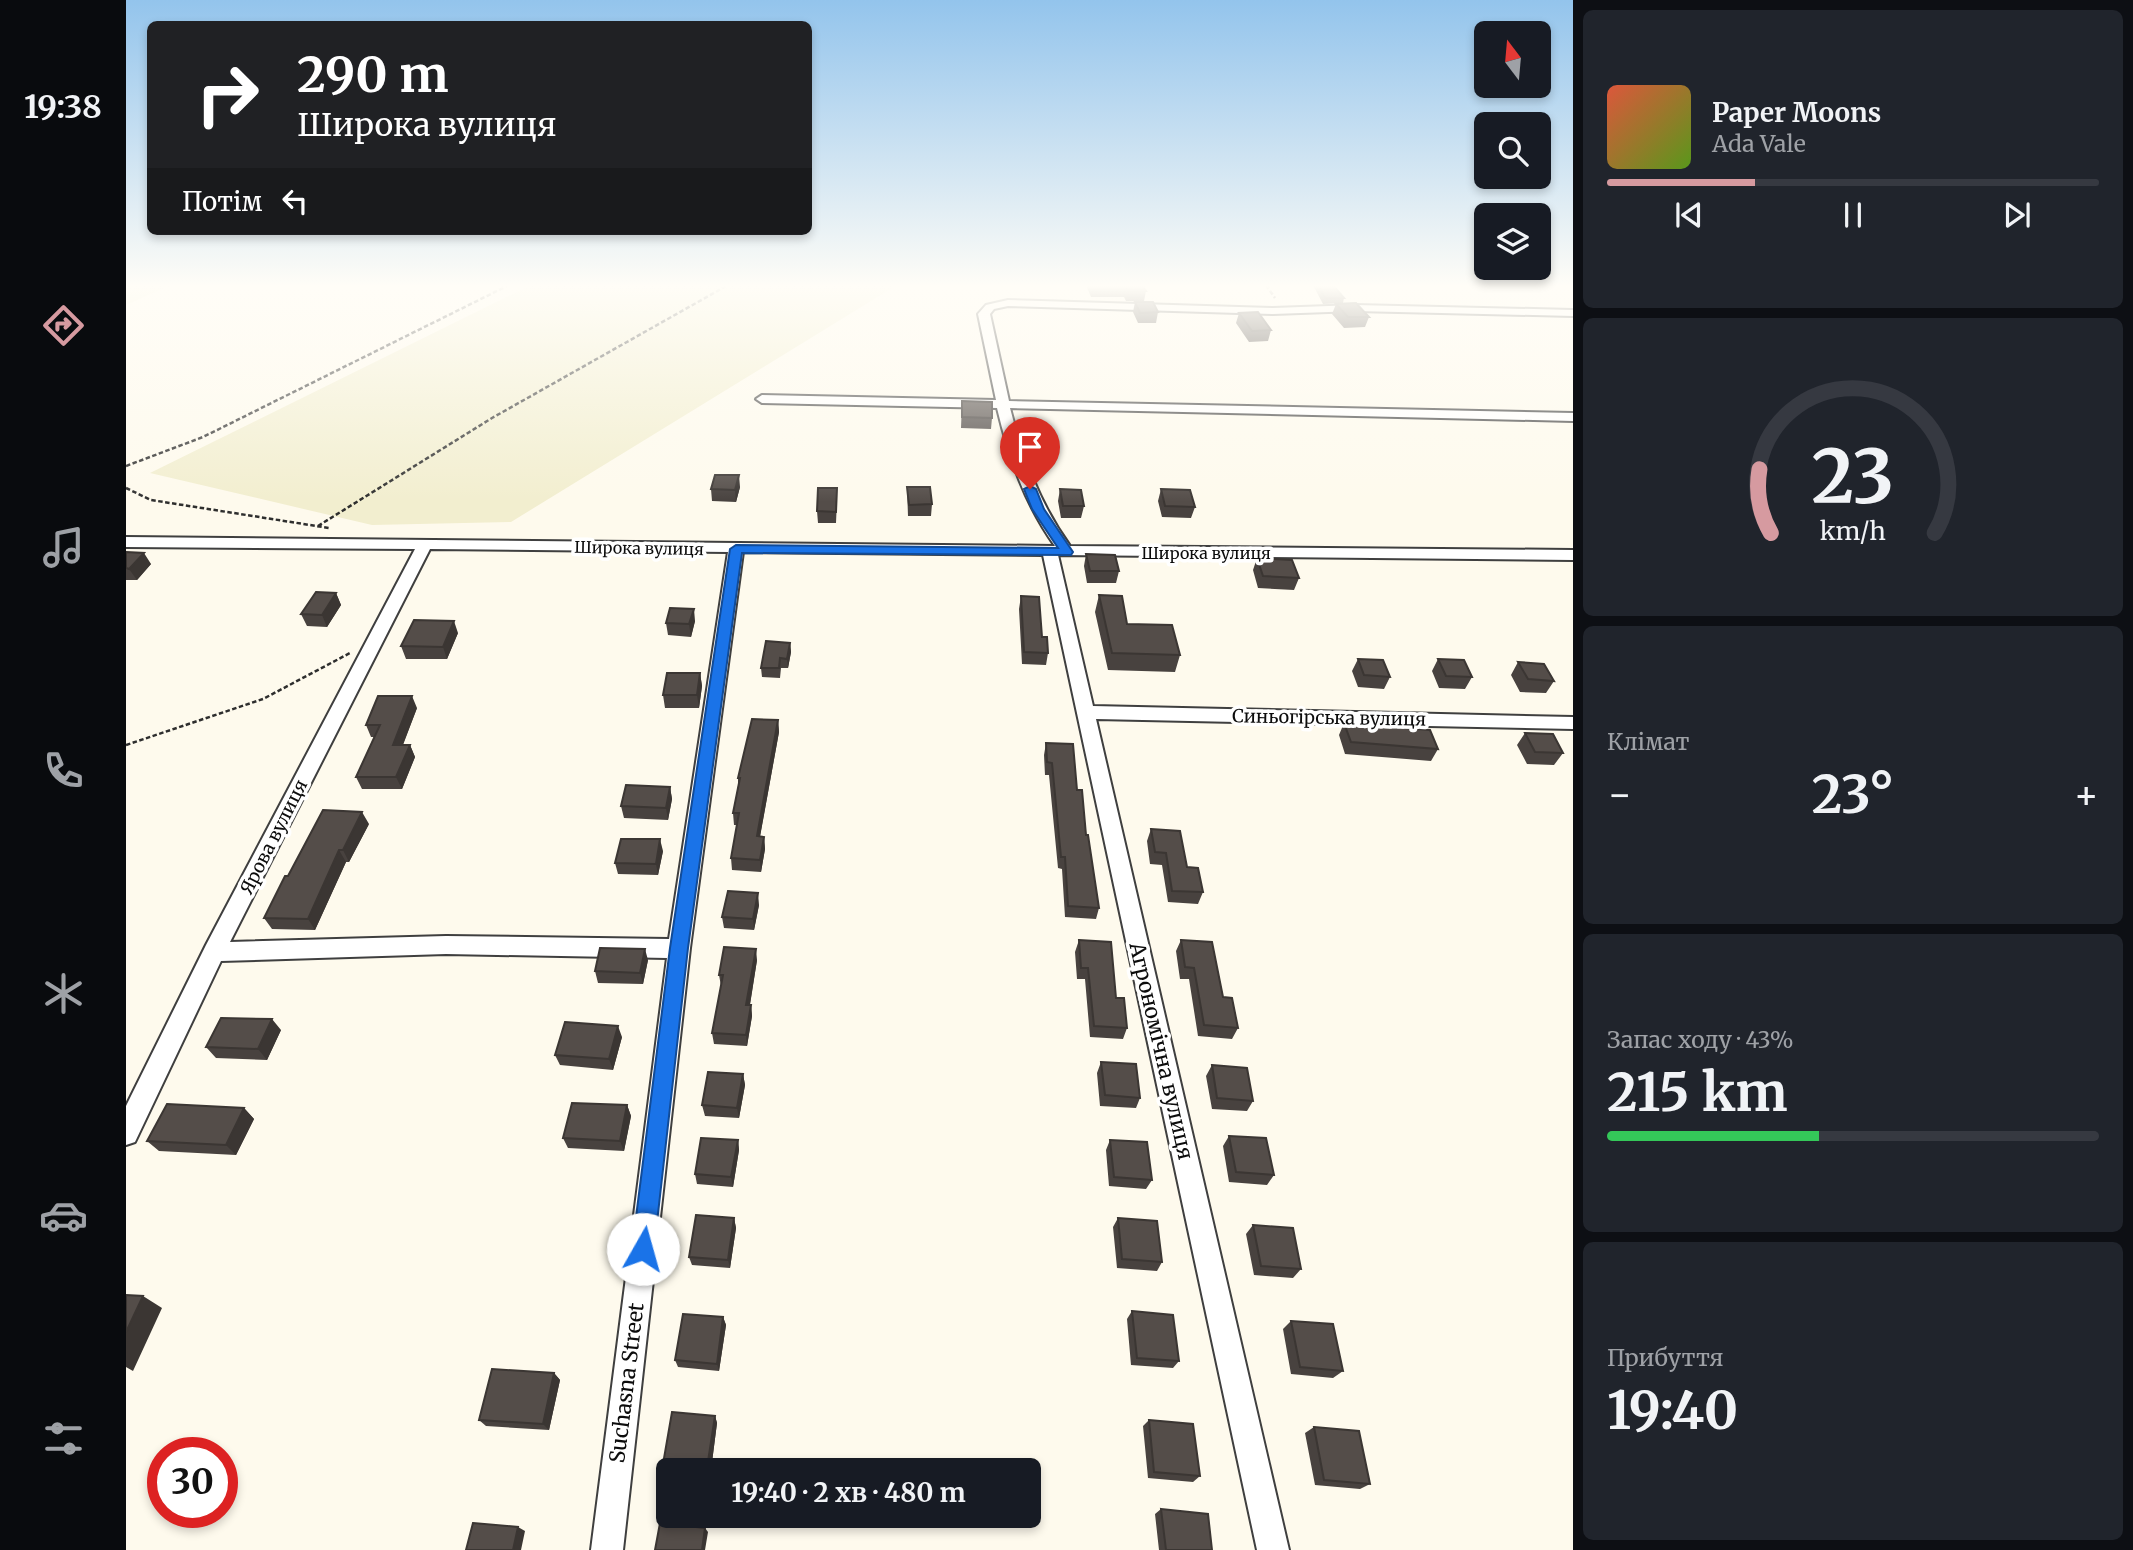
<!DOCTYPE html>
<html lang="uk">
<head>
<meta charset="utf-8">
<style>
  body { margin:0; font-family:Merriweather,serif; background:#20242c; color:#f1f3f6; height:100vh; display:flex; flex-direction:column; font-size:26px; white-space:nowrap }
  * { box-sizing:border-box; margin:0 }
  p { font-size:23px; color:#9ea1a6 }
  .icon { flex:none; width:38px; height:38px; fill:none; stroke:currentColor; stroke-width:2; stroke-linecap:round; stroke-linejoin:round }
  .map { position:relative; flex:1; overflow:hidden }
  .drawer { display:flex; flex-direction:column; gap:10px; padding:10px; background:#0d0f14; width:560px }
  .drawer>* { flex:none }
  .top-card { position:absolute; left:21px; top:21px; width:665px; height:214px; border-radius:10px; box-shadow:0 4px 10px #0003; background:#202124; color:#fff; overflow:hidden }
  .needle { width:46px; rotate:344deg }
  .tools { position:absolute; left:1348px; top:21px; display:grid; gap:14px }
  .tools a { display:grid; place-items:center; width:77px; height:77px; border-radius:10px; background:#171b24; box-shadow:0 4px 10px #0003; font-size:35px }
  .speed { position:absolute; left:21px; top:1437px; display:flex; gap:14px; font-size:35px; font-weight:700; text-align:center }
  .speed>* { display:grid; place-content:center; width:91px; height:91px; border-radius:50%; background:#171b24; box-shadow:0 4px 10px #0003; line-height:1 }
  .speed .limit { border:10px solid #d22; background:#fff; color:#111 }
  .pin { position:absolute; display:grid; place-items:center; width:60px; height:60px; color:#fff; margin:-72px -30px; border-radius:50% 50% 50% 0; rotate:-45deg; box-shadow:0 0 7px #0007 }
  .pin .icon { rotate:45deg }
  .me { position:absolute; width:77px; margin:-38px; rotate:7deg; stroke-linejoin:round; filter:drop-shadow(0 0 5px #0008) }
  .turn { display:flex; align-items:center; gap:24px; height:147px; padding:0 35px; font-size:32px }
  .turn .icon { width:91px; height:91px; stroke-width:2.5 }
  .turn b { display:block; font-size:49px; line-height:60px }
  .then { display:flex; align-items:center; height:66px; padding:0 35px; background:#0003; gap:14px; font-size:26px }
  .big { font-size:52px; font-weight:700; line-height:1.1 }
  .drawer .card { flex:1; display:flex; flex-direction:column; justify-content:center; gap:10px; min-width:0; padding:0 24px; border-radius:10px; background:#20242c }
  .drawer .dial { align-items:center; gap:0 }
  .dial svg { height:182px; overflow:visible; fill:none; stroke:#363941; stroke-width:7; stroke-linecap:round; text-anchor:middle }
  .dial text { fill:#f1f3f6; stroke:none }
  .song { display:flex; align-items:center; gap:21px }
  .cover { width:84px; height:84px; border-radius:10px; background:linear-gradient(135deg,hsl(10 70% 55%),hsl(90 70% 35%)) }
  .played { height:7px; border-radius:4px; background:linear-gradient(90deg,#d69aa0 30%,#363941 30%) }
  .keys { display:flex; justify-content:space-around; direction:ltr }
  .heat { display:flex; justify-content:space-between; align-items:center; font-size:38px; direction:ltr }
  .charge { height:10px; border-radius:5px; background:linear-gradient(90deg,#34c759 43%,#363941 0) }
  .trip { position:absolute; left:530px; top:1458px; width:385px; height:70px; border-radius:10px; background:#171b24; box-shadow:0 4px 10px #0003; font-weight:700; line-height:70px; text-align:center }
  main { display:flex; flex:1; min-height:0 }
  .dock { display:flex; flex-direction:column; width:126px; justify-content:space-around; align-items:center; background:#090b0e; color:#9ea1a6 }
  .dock .icon { width:49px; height:49px }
  .dock .on { color:#d69aa0 }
  .dock b { font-size:32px; color:#f1f3f6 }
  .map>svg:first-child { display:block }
  .farmland { fill:#f2eecf }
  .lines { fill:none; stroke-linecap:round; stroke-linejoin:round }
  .street-casing { stroke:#3f3f3f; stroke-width:4 }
  .path { stroke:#2e2e2e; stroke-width:2.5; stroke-dasharray:4.5 2.5; stroke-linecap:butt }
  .street { fill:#fff; fill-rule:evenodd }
  .wall { fill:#48423f }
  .shaded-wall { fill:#3b3633 }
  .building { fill:#544d49; stroke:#3b3633; stroke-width:2 }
  .route { fill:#1a73e8; stroke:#114b97; stroke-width:2 }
  .labels { text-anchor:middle; stroke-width:7; stroke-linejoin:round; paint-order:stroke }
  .far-street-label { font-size:16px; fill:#0c0c0c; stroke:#fff }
  .street-label { font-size:18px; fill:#0c0c0c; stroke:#fff }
  .near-street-label { font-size:21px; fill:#0c0c0c; stroke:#fff }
</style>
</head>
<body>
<main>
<nav class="dock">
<b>19:38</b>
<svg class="icon on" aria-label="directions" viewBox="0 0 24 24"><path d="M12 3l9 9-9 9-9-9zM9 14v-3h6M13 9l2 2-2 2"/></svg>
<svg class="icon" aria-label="music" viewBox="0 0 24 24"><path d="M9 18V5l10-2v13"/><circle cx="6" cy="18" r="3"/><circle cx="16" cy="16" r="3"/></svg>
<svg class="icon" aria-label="phone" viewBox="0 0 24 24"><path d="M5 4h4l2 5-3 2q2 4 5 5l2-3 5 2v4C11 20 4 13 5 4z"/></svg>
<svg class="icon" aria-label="climate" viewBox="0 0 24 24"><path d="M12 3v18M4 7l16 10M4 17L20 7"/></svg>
<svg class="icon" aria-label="car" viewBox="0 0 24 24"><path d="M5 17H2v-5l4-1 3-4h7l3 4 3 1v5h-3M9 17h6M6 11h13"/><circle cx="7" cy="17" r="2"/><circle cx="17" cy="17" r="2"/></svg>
<svg class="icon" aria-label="filters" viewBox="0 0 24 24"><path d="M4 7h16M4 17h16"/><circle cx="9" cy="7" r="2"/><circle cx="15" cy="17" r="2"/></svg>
</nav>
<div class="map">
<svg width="1447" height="1550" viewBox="0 0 1447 1550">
  <rect width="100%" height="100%" fill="#fefaed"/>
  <path class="farmland" d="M0,285H45L0,305Z
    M405,285H771L385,522L246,525L24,473Z"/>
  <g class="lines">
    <defs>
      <path id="street" d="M882,300L1147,308L1230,305L1447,310V316L1230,311L1147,314L882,306L868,309L864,314L883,401L1447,413V421L884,408C897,459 914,504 944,546L1447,550V560L932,555L967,706L1447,717V729L970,719L1163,1550H1131L917,555L617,552L564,948L497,1550H465L541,958L320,954L95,961L9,1142L0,1145V1106L80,945L289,549L0,547V537L929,546C899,504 883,458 871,408L636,403L630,399L636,395L870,400L852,314L860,305ZM304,549L602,552L543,939L320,936L104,942Z"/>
    </defs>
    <use href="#street" class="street-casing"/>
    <path class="path" d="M1140,285L1149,298
      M0,466L77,437L383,285
      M0,488L25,500L203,528
      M192,526L366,418L602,285
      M0,745L137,699L224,653"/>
    <use href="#street" class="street"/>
  </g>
  <path class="wall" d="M960,285H1016L1020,291L1018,301H1000L998,297H965Z
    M1187,285H1207L1218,298L1217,303L1197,304Z
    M1009,302L1032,312L1030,323H1012L1007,312Z
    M1210,304L1243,317L1239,327L1218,328L1206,314Z
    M1113,313L1145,330L1142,341L1123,342L1110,323Z
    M836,401L866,418L865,429L835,428Z
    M614,487L610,502L586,501L585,489Z
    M781,487L806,504L805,516H782Z
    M934,489L958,506L955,518H935L932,501Z
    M1035,489L1069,507L1065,518L1036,517L1032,501Z
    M711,500L710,523H692L691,511Z
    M0,552L25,564L11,580H0Z
    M960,554L993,571L990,583H961L958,566Z
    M1131,558L1173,578L1168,590L1132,588L1127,570Z
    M210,593L215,605L201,627L181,626L175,614Z
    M973,595L1001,624L1054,655L1049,672L982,670L969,612Z
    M895,596L916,637L922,653L920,665L896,664L893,609Z
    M569,621L565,637L542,635L540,623Z
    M332,633L321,659H280L275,646Z
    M664,643L665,652L662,668H655L654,678L636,677L635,668Z
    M1232,659L1264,677L1258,689L1232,687L1226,671Z
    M1312,659L1346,677L1339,689L1313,688L1306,671Z
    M1392,662L1428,681L1420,693L1394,692L1385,675Z
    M574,673L576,686L573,708H539L537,695Z
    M291,708L277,745H284L289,757L276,789H236L230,777L248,737H245L240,725Z
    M652,720L653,732L634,836L638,837L639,849L635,872L606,870L605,858L611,825H608L607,813L612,786V778Z
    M1218,723L1312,749L1305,761L1219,754L1213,735Z
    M1399,733L1437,753L1428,765L1401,764L1391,745Z
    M920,743L951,790L973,908L970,919L939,917L936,869L932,868L923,775H919L918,755Z
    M544,787L546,799L542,820L498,818L495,806Z
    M243,824L223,862H220L189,930L146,929L138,918L162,876Z
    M1025,829L1061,867L1077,892L1072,904L1042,902L1036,865L1024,864L1021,841Z
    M537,851L532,875L492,874L489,863Z
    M633,905L628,930L598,928L596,917Z
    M953,940L990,998L1001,1028L997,1039L964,1037L959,979H951L949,952Z
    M1055,940L1097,997L1112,1028L1106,1039L1072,1036L1063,979H1054L1050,951Z
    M522,960L517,984L472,983L469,971Z
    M631,960L624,1005H625L626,1016L621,1046L588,1044L586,1033L595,986L593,975Z
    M155,1030L141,1060L90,1058L80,1047Z
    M496,1037L487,1070L434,1065L429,1055Z
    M975,1062L1014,1098L1010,1108L974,1106L971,1073Z
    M1086,1065L1127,1101L1121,1111L1086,1109L1080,1076Z
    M617,1074L619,1085L613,1118L579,1116L576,1105Z
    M501,1105L505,1116L498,1151L442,1148L437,1138Z
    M118,1108L128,1119L110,1155L33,1151L21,1141Z
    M1103,1136L1148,1175L1141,1185L1103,1182L1097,1146Z
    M612,1140L613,1150L607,1187L571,1184L569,1174Z
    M984,1140L1026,1180L1020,1189L983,1186L980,1150Z
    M608,1218L610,1228L604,1268L566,1265L563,1257Z
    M992,1218L1036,1262L1031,1271L991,1268L987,1227Z
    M1127,1225L1175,1269L1167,1278L1128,1275L1120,1234Z
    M1006,1311L1053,1361L1047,1368L1005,1365L1001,1319Z
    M597,1317L600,1325L593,1371L552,1367L549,1360Z
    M1165,1321L1217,1371L1207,1378L1165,1374L1157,1329Z
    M428,1373L434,1380L423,1430L360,1426L353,1420Z
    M589,1416L591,1423L585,1470H541L537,1464Z
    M1023,1420L1074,1476L1067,1482L1022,1478L1017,1426Z
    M1188,1427L1244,1484L1234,1489L1189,1485L1179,1433Z
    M1035,1509L1086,1550H1033L1029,1514Z"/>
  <path class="shaded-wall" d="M613,475L614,487L610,502L609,490Z
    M18,553L25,564L11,580L3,569Z
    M210,593L215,605L201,627L196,615Z
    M568,609L569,621L565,637L563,624Z
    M328,621L332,633L321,659L317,647Z
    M664,643L665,652L662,668L661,659Z
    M574,673L576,686L573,708L571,695Z
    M286,696L291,708L272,757L267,745Z
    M652,720L653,732L632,848L631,836Z
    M284,745L289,757L276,789L270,777Z
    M544,787L546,799L542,820L540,808Z
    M236,812L243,824L223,862L217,850Z
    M638,837L639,849L635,872L634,860Z
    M534,839L537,851L532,875L530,864Z
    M213,850L220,862L189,930L182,919Z
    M632,893L633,905L628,930L627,919Z
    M519,949L522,960L517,984L514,973Z
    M630,949L631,960L622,1016L620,1005Z
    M625,1005L626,1016L621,1046L620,1035Z
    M146,1019L155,1030L141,1060L132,1049Z
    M492,1026L496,1037L487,1070L483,1059Z
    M617,1074L619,1085L613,1118L611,1108Z
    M501,1105L505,1116L498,1151L494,1141Z
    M118,1108L128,1119L110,1155L100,1145Z
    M612,1140L613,1150L607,1187L605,1177Z
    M608,1218L610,1228L604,1268L602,1260Z
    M17,1296L36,1308L7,1371L0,1367V1332Z
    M597,1317L600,1325L593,1371L591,1364Z
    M428,1373L434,1380L423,1430L417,1424Z
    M589,1416L591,1423L585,1470H582L581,1468Z
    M392,1527L399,1531L395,1550H387Z
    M579,1528L582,1532L579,1550H576Z"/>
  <path class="building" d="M966,285H1016L1020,291H1002L1000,286L967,287Z
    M1192,285H1207L1218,298H1199Z
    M1009,302H1027L1032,312L1014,313Z
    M1230,303L1243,317H1222L1210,304Z
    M1132,312L1145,330L1126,331L1113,313Z
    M836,401L866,402V418L836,417Z
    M589,475H613L609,490L585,489Z
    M781,487H804L806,504L783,505Z
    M692,488H711L710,512L691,511Z
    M934,489L955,490L958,506H937Z
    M1035,489L1064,490L1069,507L1039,506Z
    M0,552L18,553L3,569L0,568Z
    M960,554L989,555L993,571H964Z
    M1131,558L1166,560L1173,578L1137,576Z
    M190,592L210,593L196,615L175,614Z
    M973,595L996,596L1001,624L1046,625L1054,655L986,653Z
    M895,596L913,597L916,637H921L922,653L898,652Z
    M544,608L568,609L563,624L540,623Z
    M288,620L328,621L317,647L275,646Z
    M640,641L664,643L661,659L654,658L653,668H635Z
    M1232,659L1257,660L1264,677L1238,675Z
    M1312,659L1338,660L1346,677L1320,676Z
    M1392,662L1418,664L1428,681L1402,679Z
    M541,673H574L571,695H537Z
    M252,696H286L267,745H284L270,777H230L254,725H240Z
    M626,719L652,720L631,836L638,837L634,860L605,858L613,813H607L614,778H612Z
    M1218,723L1304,730L1312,749L1225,742Z
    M1399,733L1427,734L1437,753L1409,752Z
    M920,743L947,744L951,790H956L960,835H962L973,908L942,906L939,857H935L926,763L921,762Z
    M500,785L544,787L540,808L495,806Z
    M197,810L236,812L217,850H213L182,919L138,918L159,876H162Z
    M1025,829L1054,831L1061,867L1072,868L1077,892L1046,891L1040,853L1029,852Z
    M495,839H534L530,864L489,863Z
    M602,891L632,893L627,919L596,917Z
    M953,940L985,942L990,998H998L1001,1028L968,1026L962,968H955Z
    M1055,940L1086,942L1097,997L1106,998L1112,1028L1078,1025L1068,968L1059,967Z
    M598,947L630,949L620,1005H625L620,1035L586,1033L597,975H593Z
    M474,948L519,949L514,973L469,971Z
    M95,1018L146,1019L132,1049L80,1047Z
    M439,1022L492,1026L483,1059L429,1055Z
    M975,1062L1010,1064L1014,1098L979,1095Z
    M1086,1065L1121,1068L1127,1101L1091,1098Z
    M582,1072L617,1074L611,1108L576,1105Z
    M446,1103L501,1105L494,1141L437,1138Z
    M41,1104L118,1108L100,1145L21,1141Z
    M1103,1136L1140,1138L1148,1175L1110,1172Z
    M575,1138L612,1140L605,1177L569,1174Z
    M984,1140L1021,1142L1026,1180L988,1177Z
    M570,1215L608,1218L602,1260L563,1257Z
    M992,1218L1031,1221L1036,1262L996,1259Z
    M1127,1225L1167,1228L1175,1269L1135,1266Z
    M0,1295L17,1296L0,1332Z
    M1006,1311L1047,1315L1053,1361L1011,1358Z
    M557,1314L597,1317L591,1364L549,1360Z
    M1165,1321L1207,1324L1217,1371L1174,1367Z
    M366,1369L428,1373L417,1424L353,1420Z
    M546,1412L589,1416L581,1468L537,1464Z
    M1023,1420L1067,1424L1074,1476L1028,1472Z
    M1188,1427L1233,1431L1244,1484L1198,1480Z
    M1035,1509L1082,1514L1086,1550H1040Z
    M347,1523L392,1527L387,1550H340Z
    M534,1523L579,1528L576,1550H529Z"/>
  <linearGradient id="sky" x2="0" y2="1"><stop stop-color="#93c4ec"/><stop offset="0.57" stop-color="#fffdf7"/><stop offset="1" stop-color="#fffdf7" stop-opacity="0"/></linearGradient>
  <rect width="1447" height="502" fill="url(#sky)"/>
  <path class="route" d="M904,486L910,489L918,509L947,552L945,555L616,553L562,948L528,1249L525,1257L517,1260L509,1257L506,1249L544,948L604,549L610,545L932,548L906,509L898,489Z"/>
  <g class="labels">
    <g class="far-street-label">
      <text transform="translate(513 548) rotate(1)" y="6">Широка вулиця</text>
      <text x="1080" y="559">Широка вулиця</text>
    </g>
    <g class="street-label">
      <text transform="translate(1203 718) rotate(1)" y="6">Синьогірська вулиця</text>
      <text transform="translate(148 837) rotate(-63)" y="6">Ярова вулиця</text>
    </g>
    <g class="near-street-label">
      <text transform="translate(1035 1051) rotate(77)" y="7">Агрономічна вулиця</text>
      <text transform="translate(501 1383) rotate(-83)" y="7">Suchasna Street</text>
    </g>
  </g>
</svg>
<div class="tools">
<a><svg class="needle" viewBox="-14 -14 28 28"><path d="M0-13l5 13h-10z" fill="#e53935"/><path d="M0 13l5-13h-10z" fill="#9ea1a6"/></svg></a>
<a><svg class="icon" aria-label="search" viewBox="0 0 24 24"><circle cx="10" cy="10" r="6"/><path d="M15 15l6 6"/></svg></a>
<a><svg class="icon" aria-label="layers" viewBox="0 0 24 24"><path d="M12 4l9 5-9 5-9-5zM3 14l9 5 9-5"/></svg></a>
</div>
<div class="speed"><div class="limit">30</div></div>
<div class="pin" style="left:904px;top:489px;background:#d93025"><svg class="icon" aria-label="arrive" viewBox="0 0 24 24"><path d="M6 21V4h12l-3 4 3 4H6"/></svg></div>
<svg class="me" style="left:517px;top:1249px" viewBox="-20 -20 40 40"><circle r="19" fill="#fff"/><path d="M0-13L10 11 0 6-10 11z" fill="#1a73e8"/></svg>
<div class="trip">19:40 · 2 хв · 480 m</div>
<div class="top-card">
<div class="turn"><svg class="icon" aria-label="right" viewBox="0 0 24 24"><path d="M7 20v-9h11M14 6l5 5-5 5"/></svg><div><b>290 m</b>Широка вулиця</div></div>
<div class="then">Потім<svg class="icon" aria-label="left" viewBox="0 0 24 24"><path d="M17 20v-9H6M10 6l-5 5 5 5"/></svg></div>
</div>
</div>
<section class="drawer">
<div class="card">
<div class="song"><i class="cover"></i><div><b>Paper Moons</b><p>Ada Vale</p></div></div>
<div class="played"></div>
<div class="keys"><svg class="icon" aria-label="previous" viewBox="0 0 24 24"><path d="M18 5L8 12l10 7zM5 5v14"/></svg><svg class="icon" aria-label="pause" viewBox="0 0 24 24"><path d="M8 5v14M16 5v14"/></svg><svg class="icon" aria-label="next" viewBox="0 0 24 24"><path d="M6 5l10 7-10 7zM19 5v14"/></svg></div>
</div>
<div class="card dial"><svg viewBox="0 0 100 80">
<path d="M14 69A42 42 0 1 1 86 69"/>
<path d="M14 69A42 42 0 0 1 9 41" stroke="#d69aa0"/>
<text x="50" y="56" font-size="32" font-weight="700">23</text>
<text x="50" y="72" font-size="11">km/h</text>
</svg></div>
<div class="card"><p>Клімат</p>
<div class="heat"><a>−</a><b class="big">23°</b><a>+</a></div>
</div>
<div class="card"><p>Запас ходу · 43%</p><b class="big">215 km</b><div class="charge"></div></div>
<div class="card"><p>Прибуття</p><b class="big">19:40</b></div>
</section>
</main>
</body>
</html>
